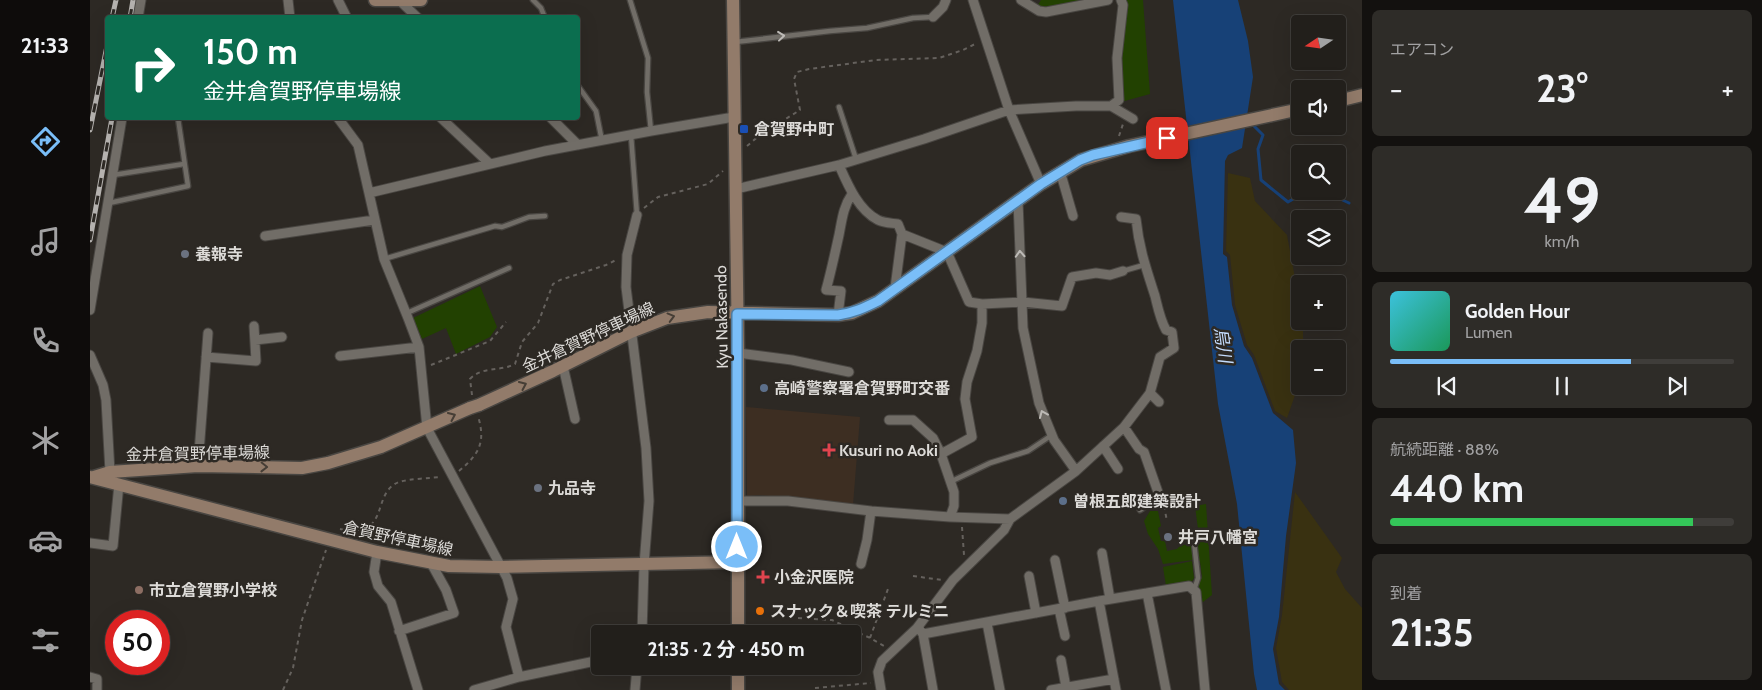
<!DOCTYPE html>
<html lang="ja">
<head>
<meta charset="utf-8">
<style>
  body { margin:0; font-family:Cabin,"Noto Sans JP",sans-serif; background:#2e2c28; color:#f1f3f6; height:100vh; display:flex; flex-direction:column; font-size:19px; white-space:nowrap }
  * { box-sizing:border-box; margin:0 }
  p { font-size:16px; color:#a2a2a3 }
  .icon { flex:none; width:28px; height:28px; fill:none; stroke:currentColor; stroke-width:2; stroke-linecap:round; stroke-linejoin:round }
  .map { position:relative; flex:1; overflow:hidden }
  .details { display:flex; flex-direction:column; gap:10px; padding:10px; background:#13110f; width:400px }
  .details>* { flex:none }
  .guide { position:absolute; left:15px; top:15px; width:475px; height:105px; border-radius:5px; box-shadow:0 5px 20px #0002,0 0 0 1px #3f3d3a; background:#0b6e4f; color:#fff; overflow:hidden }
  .needle { width:32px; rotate:257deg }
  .controls { position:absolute; left:1201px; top:15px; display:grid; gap:10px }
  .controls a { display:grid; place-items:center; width:55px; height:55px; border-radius:5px; background:#221f1b; box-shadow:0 5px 20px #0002,0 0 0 1px #3f3d3a; font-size:25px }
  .speed { position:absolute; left:15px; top:610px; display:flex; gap:10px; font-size:25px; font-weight:700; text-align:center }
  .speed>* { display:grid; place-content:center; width:65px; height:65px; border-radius:50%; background:#221f1b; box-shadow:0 5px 20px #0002,0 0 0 1px #3f3d3a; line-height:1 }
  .speed .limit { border:8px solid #d22; background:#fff; color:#111 }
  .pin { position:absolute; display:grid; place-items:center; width:42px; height:42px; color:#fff; margin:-21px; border-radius:10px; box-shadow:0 2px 8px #0006 }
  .me { position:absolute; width:55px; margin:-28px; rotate:0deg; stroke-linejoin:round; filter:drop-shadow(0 0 4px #0008) }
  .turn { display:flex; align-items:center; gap:18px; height:105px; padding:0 15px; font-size:22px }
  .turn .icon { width:65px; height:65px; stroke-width:2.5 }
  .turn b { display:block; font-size:35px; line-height:42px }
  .big { font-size:38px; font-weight:700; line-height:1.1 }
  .details .card { flex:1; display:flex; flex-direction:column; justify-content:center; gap:8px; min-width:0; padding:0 18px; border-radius:8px; background:#2e2c28 }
  .details .dial { align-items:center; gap:0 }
  .dial b { font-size:65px; line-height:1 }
  .song { display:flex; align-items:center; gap:15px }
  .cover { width:60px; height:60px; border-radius:8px; background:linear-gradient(135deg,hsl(190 70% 55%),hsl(150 70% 35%)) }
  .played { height:5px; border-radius:2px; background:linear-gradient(90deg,#7abef8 70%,#3f3d3a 70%) }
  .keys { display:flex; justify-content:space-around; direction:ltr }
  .heat { display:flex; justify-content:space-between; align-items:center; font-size:28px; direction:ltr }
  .charge { height:8px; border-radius:4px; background:linear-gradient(90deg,#34c759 88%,#3f3d3a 0) }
  .trip { position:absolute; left:501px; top:625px; width:270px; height:50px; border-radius:5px; background:#221f1b; box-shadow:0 5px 20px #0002,0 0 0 1px #3f3d3a; font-weight:700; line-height:50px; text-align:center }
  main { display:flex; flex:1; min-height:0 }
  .dock { display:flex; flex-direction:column; width:90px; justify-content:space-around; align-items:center; background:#0e0c0b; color:#a2a2a3 }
  .dock .icon { width:35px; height:35px }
  .dock .on { color:#7abef8 }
  .dock b { font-size:22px; color:#f1f3f6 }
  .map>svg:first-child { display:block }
  .commercial { fill:#3d2e22 }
  .green { fill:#224101 }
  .sand { fill:#393111 }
  .water { fill:#174177 }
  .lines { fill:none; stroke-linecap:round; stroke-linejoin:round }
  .stream { stroke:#174177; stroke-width:3 }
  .lane-casing { stroke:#494642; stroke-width:7 }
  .street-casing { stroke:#494642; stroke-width:11 }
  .secondary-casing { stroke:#494642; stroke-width:15 }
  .path { stroke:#65615d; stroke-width:2; stroke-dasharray:4 4; stroke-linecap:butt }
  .lane { stroke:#716d67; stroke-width:4.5 }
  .street { stroke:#716d67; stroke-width:9 }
  .secondary { stroke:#927b6a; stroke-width:12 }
  .rail-casing { stroke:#b5b2af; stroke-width:5 }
  .rail { stroke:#2d2924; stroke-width:3; stroke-dasharray:9; stroke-linecap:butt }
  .secondary-bridge-casing { stroke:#494642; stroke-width:15; stroke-linecap:butt }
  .secondary-bridge { stroke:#927b6a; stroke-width:12 }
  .oneway { stroke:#bdbab6 }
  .oneway2 { stroke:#463e36 }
  .route-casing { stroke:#4f7ca1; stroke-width:12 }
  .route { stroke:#7abef8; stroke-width:9 }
  .transit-dot { fill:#1a4fb4; stroke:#2d2924; stroke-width:2 }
  .worship-dot { fill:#6b7280; stroke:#2d2924; stroke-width:2 }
  .service-dot { fill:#5c6f8a; stroke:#2d2924; stroke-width:2 }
  .health-dot { fill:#e0444e; stroke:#2d2924; stroke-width:2 }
  .education-dot { fill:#8d6e63; stroke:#2d2924; stroke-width:2 }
  .food-dot { fill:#e8710a; stroke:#2d2924; stroke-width:2 }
  .labels { text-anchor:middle; stroke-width:5; stroke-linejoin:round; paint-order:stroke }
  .poi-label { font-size:16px; font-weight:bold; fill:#dddbd8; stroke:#2d2924; text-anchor:start }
  .street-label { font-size:16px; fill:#dddbd8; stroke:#2d2924 }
  .water-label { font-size:18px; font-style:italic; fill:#c3dbfc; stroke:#2d2924 }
</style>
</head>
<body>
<main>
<nav class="dock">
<b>21:33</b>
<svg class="icon on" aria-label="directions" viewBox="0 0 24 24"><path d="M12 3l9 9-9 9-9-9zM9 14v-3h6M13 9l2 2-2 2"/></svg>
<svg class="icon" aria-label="music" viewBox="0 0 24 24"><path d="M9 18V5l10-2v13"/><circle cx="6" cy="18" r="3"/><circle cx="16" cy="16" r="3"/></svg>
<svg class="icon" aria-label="phone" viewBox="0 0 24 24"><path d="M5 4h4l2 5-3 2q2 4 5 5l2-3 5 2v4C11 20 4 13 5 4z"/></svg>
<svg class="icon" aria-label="climate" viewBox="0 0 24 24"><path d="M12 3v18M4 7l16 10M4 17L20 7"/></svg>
<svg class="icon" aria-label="car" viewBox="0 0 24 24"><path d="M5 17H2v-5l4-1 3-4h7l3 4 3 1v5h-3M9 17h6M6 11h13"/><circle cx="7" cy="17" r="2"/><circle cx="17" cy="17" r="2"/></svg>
<svg class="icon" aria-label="filters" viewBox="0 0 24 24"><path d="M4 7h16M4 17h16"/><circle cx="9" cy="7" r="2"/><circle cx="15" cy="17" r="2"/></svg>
</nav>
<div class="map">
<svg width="1272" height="690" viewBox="0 0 1272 690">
  <rect width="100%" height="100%" fill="#2d2924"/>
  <path class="commercial" d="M656,407L770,417L763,505L669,495L657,496Z"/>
  <path class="green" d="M951,0H1002L957,8L947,6Z
    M1033,0H1053L1060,94L1031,102L1030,56Z
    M390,286L407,327L400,337L366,354L356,328L332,339L323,318Z
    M1116,504L1122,595L1113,602L1110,600L1107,588L1112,577L1110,561L1103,560L1073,564L1068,549L1058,534L1054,521L1060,511H1068L1071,526L1068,528L1071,541H1075L1077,551L1087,549L1091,545L1110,544L1105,506Z
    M1102,561L1104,578L1101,583L1076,586L1073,567Z"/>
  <path class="sand" d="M1138,173L1160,178L1165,201L1197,235L1210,305V321H1213V349H1210V381L1197,418L1185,411L1164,355L1157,345L1145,305L1140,255L1136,251Z
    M1205,492L1252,558L1246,572L1255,589L1272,608V690H1199L1192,682L1186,648L1192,615Z"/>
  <path class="water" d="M1083,0H1148L1158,41L1163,77L1152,148L1138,155L1135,161L1133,254L1137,257L1142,305L1154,346L1162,358L1183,413L1203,430L1206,463L1196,536L1189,617L1183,649L1189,684L1195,690H1167L1164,674L1147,504L1128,404Z"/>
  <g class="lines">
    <path class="stream" d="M1162,124L1173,135L1168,149L1171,180L1198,202L1217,191
      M1233,191L1259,203"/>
    <defs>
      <path id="lane" d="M443,0L451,8L455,18
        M540,0L558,58L557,92L561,131
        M645,42L740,31L777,28L823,18L843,17
        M488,86L506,111L512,141
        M749,107L766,159
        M541,135L547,215
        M23,175L94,164
        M19,203L98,186L88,118
        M294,259L405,226L412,227L439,217L455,216
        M1033,271L1054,265
        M317,313L419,268
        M860,482L900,463L938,451L962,435
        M1050,510L1070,498
        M1104,590L1108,578L1104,542"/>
      <path id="street" d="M198,0L200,18
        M248,0L257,18
        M883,0L919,110L951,184
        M931,0L949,11L956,12L1018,0
        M310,1L328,18
        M843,17L853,7L856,0
        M48,18L51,0
        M1021,106L1043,119
        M248,118L268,145L294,259L318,318L329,347L337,428L417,578L423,599L416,627L429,677
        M351,118L400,164
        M461,118L488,145
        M749,165C757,183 768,210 788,220C794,223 801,223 808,224L812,234L805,288
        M970,171L983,216
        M646,189L749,165L834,139L919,110L986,106H1021L1029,100L1027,58L1033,5L1031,0
        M279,193L455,151L561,131L644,117
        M928,201L933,328L949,403L964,440L986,471
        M547,215L537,255L536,287L556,448L559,501L554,565L552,634
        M812,234L857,252L879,302L892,304L933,302L972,306L982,277L1006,273L1020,275L1033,271
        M175,236L284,220
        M0,310L32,118
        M748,315L751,291L736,290C741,272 745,253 749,235C752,220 753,207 762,194
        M165,340L192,337
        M648,353L702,360L759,372
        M0,355L13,385L16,400L20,472
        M250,356L329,347
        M116,357L166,361L164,326
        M473,366L485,419
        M1060,393L1069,402
        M799,420H823L843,438L851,454L864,492V506L860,517
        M1034,427L1049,449L1054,452L1070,498
        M1013,446L1028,469
        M851,454L882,437L875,399L877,382L887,351L892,323V304
        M108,466L118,333
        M647,501H698L781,511L860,517L920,519
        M0,543L23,546L29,484
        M287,552L284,572L288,586L301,602L328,690
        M1012,553L1020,599
        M965,560L975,608
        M771,564L777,540L781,511
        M939,576L946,613
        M1057,593L1076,690
        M1009,601L1026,690
        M969,609L975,636
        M897,623L910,690
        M830,630L833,634L843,690
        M309,631L364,613L356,590L341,563
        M833,634L1009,601L1099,586L1106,592L1115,690
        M971,660L976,687
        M0,677L7,679V690
        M384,690L429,677L510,660
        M545,690L547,666
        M791,690L788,672L792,661L827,628L863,580L914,530L920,519L986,471L1034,427L1060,393L1070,357L1084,348L1082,332L1076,330C1070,319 1068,308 1065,296C1056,268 1049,248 1046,219L1031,217
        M961,690L1024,679"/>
      <path id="secondary" d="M285,0H331
        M643,0L648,353V634
        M1248,101L1272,95
        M389,405L463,371L541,332L577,318L618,312L748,315L762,313L788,301L951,184L991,160L1039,146L1210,109
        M0,477L287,552L359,566L410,567L647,562
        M4,477L20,472L108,466L212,468L238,463L291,447L380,408
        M648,666V690"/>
    </defs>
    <use href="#lane" class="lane-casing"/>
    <use href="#street" class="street-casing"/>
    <use href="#secondary" class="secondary-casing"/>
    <path class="path" d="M1029,136L1033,124
      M657,146L670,135L710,110L704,79L707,72L719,69L786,60L849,58L873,50L887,43
      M554,208L568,197L618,184L633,171
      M341,365L400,341L416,322
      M382,395L380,379C392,366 409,372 425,364L432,342L448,323L463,284L470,280L516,265L526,260
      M369,471C389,454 396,443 388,416
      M1074,506L1077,521
      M872,527L874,555
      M250,529C302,539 280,493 309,482C318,479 341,478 351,477
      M823,576L852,580
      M708,618L742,620L780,638L794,646
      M780,638L798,589
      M725,688L781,683
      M193,690L203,668L212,620L236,550"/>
    <use href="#lane" class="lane"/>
    <use href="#street" class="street"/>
    <use href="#secondary" class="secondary"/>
    <defs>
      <path id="rail" d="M22,18L26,0
        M40,18L43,0
        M0,130L18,41
        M0,240L22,118"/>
    </defs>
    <use href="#rail" class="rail-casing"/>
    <use href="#rail" class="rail"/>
    <defs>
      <path id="secondary-bridge" d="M380,408L389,405"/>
    </defs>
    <use href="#secondary-bridge" class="secondary-bridge-casing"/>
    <use href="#secondary-bridge" class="secondary-bridge"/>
  </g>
  <defs><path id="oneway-chevron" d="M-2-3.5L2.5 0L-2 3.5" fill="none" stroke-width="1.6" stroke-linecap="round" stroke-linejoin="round" transform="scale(1.25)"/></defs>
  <g class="oneway">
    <use href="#oneway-chevron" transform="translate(691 36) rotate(-6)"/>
    <use href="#oneway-chevron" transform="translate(930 254) rotate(-93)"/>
    <use href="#oneway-chevron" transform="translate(953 414) rotate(-113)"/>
  </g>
  <g class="oneway2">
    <use href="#oneway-chevron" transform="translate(581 317) rotate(-15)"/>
    <use href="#oneway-chevron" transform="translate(433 385) rotate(-24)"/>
    <use href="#oneway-chevron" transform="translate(362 416) rotate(-24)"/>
    <use href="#oneway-chevron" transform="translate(174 467) rotate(1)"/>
  </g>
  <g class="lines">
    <defs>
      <path id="route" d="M647,547V314L748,315C763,313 774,308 788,301L951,184L990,160L1003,155L1077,138"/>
    </defs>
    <use href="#route" class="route-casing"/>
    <use href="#route" class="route"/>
  </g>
  <rect class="transit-dot" x="649" y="124" width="10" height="10" rx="2.5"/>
  <g class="worship-dot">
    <circle cx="95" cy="254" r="5"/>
    <circle cx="448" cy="488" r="5"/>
    <circle cx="1078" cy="537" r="5"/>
  </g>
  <g class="service-dot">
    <circle cx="674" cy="388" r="5"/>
    <circle cx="973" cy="501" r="5"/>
  </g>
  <g class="health-dot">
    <path d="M736.5 442.5h5v5h5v5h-5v5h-5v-5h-5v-5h5z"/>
    <path d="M670.5 569.5h5v5h5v5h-5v5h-5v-5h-5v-5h5z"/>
  </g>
  <circle class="education-dot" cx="49" cy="590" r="5"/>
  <circle class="food-dot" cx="670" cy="611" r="5"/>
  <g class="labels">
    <g class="poi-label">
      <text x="664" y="135">倉賀野中町</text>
      <text x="105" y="260">養報寺</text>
      <text x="684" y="394">高崎警察署倉賀野町交番</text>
      <text x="749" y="456">Kusuri no Aoki</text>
      <text x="458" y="494">九品寺</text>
      <text x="983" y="507">曽根五郎建築設計</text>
      <text x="1088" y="543">井戸八幡宮</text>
      <text x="684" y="583">小金沢医院</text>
      <text x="59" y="596">市立倉賀野小学校</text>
      <text x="680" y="617">スナック＆喫茶 テルミニ</text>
    </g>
    <g class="street-label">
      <text transform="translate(631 317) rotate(-91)" y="6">Kyu Nakasendo</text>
      <text transform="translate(498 337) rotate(-25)" y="6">金井倉賀野停車場線</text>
      <text transform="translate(108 453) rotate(-1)" y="6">金井倉賀野停車場線</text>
      <text transform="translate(308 538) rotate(12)" y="6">倉賀野停車場線</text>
    </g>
    <g class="water-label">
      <text transform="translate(1133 345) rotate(82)" y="6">烏川</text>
    </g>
  </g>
</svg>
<div class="controls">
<a><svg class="needle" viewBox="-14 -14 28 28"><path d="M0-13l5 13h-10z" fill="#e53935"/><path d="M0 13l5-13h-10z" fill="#a2a2a3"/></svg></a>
<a><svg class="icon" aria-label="sound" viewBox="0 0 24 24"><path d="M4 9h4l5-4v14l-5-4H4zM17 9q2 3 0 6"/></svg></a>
<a><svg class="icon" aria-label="search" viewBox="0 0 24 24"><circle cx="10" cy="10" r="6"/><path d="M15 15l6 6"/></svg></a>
<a><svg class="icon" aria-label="layers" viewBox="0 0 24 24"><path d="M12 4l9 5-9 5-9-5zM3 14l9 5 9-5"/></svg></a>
<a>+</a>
<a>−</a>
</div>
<div class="speed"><div class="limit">50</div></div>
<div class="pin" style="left:1077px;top:138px;background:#d93025"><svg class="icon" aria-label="arrive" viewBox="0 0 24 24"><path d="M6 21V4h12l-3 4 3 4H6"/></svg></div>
<svg class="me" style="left:647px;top:547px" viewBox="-20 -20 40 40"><circle r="17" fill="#7abef8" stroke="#fff" stroke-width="3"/><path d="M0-11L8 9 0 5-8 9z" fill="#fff"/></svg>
<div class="trip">21:35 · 2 分 · 450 m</div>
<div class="guide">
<div class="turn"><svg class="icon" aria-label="right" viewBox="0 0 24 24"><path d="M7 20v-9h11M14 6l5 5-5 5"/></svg><div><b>150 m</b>金井倉賀野停車場線</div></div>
</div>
</div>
<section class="details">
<div class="card"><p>エアコン</p>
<div class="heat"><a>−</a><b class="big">23°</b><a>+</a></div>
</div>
<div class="card dial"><b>49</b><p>km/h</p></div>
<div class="card">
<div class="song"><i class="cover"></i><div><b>Golden Hour</b><p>Lumen</p></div></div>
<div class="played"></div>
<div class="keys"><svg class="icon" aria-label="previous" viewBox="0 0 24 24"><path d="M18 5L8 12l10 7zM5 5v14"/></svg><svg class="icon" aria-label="pause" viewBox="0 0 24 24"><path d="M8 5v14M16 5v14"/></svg><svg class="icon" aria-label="next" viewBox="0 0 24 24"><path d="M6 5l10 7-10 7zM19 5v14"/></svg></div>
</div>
<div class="card"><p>航続距離 · 88%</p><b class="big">440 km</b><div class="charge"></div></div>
<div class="card"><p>到着</p><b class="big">21:35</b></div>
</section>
</main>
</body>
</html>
